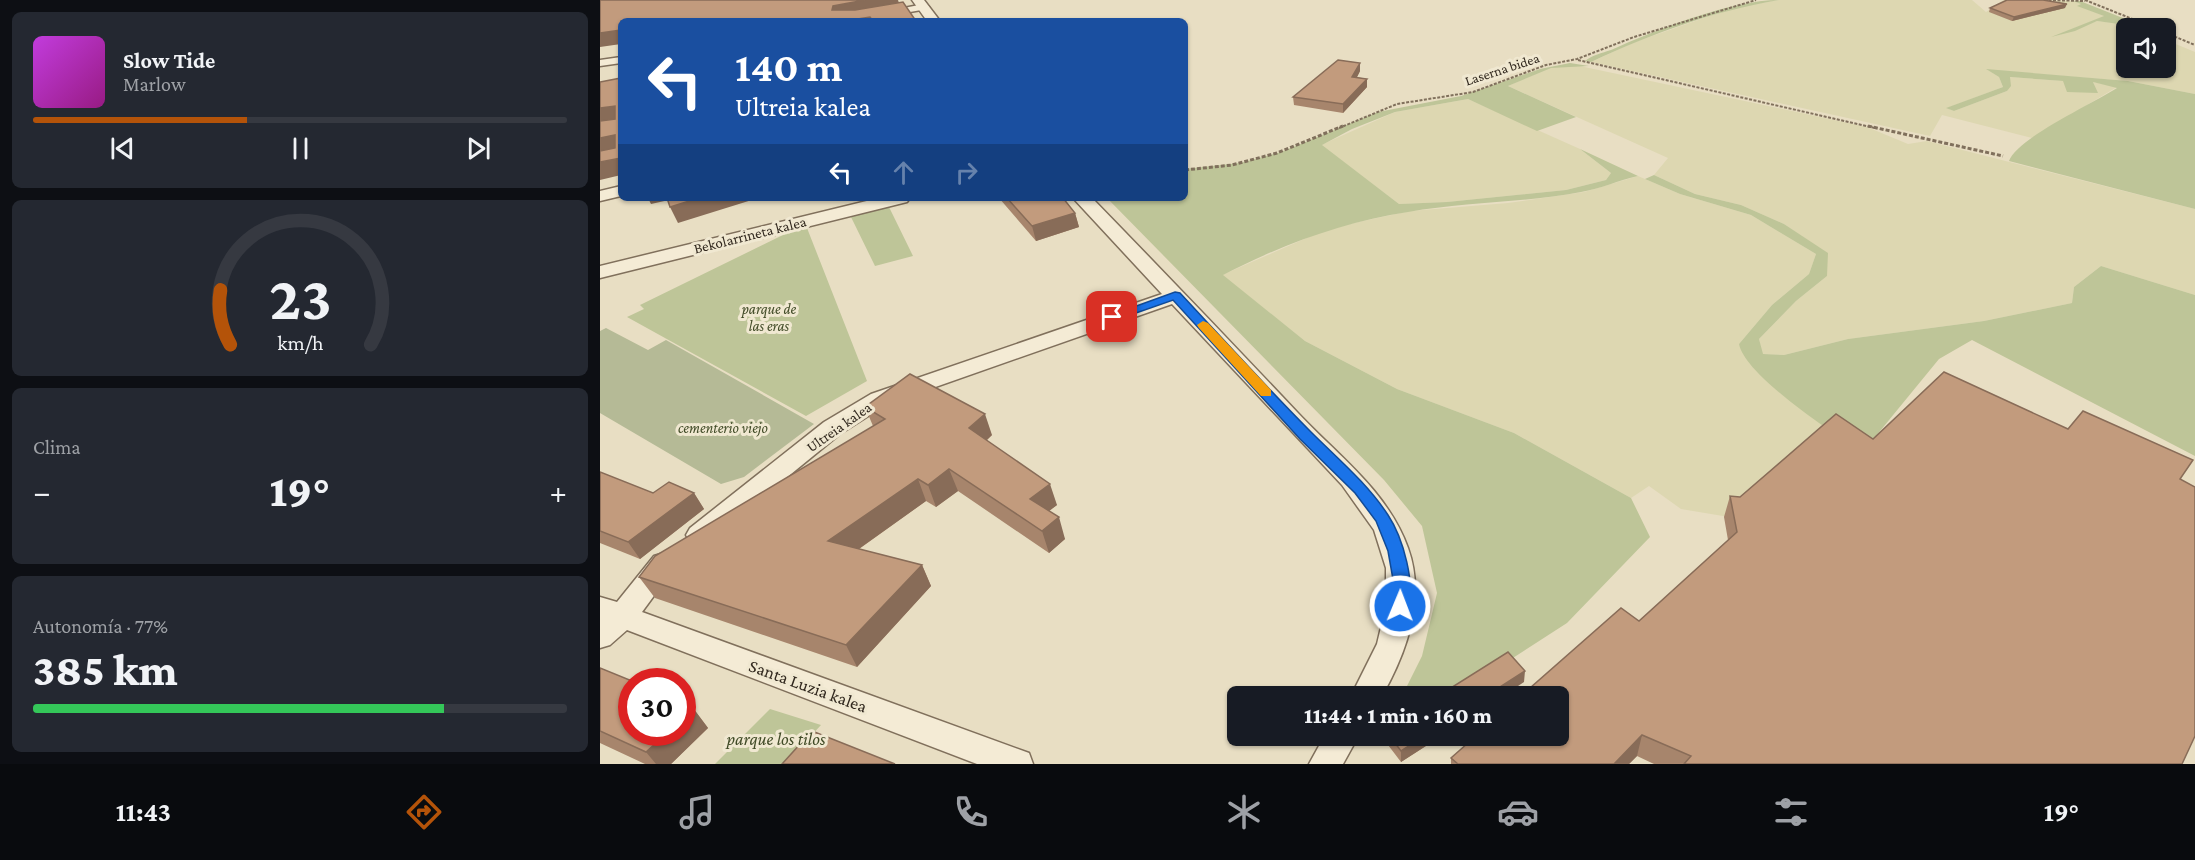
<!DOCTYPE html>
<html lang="es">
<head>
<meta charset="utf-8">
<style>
  body { margin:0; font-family:"Crimson Pro",serif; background:#242831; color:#f1f3f6; height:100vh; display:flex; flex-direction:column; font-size:22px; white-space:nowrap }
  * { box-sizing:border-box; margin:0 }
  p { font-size:20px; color:#9ea1a6 }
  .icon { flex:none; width:33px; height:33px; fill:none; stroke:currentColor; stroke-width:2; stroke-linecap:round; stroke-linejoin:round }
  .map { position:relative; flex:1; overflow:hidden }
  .details { display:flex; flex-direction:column; gap:12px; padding:12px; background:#0d0f14; width:600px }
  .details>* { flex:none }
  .guide { position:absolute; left:18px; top:18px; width:570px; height:183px; border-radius:9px; box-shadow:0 2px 4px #0004; background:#1a4fa0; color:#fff; overflow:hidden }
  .tools { position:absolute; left:1516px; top:18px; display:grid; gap:12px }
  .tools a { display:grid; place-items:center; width:60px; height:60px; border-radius:9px; background:#171b24; box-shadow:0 2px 4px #0004; font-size:30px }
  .speed { position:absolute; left:18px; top:668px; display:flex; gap:12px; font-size:30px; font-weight:700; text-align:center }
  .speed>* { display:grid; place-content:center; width:78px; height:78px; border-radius:50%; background:#171b24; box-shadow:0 2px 4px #0004; line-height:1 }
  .speed .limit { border:9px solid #d22; background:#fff; color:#111 }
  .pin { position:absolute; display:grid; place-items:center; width:51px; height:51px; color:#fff; margin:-26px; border-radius:12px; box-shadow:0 3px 9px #0006 }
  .me { position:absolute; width:66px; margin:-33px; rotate:1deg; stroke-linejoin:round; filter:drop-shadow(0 0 4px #0008) }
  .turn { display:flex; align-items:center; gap:21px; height:126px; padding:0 18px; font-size:27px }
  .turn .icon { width:78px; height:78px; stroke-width:2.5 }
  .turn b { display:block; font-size:42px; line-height:51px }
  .lanes { display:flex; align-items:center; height:57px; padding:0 18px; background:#0003; justify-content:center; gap:30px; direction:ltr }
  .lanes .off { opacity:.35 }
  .big { font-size:45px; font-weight:800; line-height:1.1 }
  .details .card { flex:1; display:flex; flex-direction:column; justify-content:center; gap:9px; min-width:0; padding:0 21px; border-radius:9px; background:#242831 }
  .details .dial { align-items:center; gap:0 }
  .dial svg { height:156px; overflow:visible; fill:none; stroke:#363941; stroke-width:7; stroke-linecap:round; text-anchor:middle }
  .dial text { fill:#f1f3f6; stroke:none }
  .song { display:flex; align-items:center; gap:18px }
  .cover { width:72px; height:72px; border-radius:9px; background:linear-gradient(135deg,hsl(290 70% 55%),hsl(310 70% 35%)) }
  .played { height:6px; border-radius:3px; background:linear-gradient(90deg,#b45309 40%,#363941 40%) }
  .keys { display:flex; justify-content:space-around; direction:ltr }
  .heat { display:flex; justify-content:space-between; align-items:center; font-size:33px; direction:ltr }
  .charge { height:9px; border-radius:4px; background:linear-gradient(90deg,#34c759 77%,#363941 0) }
  .trip { position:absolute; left:627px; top:686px; width:342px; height:60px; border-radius:9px; background:#171b24; box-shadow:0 2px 4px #0004; font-weight:800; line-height:60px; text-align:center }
  .dock { display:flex; height:96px; justify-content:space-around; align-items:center; background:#090b0e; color:#9ea1a6 }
  .dock .icon { width:42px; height:42px }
  .dock .active { color:#b45309 }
  .dock b { font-size:27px; color:#f1f3f6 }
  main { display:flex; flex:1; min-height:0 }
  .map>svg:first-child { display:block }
  .farmland { fill:#ddd7b1 }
  .green { fill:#bec598 }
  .cemetery { fill:#b5ba96 }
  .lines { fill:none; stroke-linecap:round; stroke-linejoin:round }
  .pedestrian-casing { stroke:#80705c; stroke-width:3 }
  .minor-casing { stroke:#80705c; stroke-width:3 }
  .path-far1 { stroke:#80705c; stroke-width:2; stroke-dasharray:3 1.5; stroke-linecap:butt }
  .path { stroke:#80705c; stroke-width:3; stroke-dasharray:4 2; stroke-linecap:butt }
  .pedestrian { fill:#f4ebd5; fill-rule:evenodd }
  .minor { fill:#f4ebd5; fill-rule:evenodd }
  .wall { fill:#a7856c }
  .shaded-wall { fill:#886c58 }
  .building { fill:#c29b7d; stroke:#886c58; stroke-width:1.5 }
  .route { fill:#1a73e8; stroke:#114b97; stroke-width:1.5 }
  .slow { fill:#f59e0b }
  .labels { text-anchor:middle; stroke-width:6; stroke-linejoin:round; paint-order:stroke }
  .far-street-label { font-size:14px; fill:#31281e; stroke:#f0e8d1 }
  .street-label { font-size:15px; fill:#31281e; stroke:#f0e8d1 }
  .park-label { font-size:15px; font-style:italic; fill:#414b27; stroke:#f0e8d1 }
  .near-street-label { font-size:18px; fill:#31281e; stroke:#f0e8d1 }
  .near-park-label { font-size:18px; font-style:italic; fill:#414b27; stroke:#f0e8d1 }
</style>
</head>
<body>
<main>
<section class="details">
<div class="card">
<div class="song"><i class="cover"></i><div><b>Slow Tide</b><p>Marlow</p></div></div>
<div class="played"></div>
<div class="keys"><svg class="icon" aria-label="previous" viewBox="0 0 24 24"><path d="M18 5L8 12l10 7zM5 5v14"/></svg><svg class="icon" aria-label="pause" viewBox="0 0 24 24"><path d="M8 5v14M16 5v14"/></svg><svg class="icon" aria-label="next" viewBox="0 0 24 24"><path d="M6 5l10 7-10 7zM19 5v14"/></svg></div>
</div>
<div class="card dial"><svg viewBox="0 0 100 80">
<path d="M14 69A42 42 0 1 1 86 69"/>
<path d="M14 69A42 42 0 0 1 9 41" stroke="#b45309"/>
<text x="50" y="56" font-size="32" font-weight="700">23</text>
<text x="50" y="72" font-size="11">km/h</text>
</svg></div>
<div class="card"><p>Clima</p>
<div class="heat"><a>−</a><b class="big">19°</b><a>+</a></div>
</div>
<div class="card"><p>Autonomía · 77%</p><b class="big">385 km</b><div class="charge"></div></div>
</section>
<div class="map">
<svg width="1595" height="764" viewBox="0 0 1595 764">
  <rect width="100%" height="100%" fill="#e8dec3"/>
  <path class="farmland" d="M1179,0H1372L1386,12L1404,0L1473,1L1482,4L1478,6L1505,16L1453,37L1497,21L1523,24L1538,28H1527V68H1566V40L1595,52V94L1528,81L1388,70L1399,77L1403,87L1347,108L1354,111L1407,91L1409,77L1463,81L1497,93L1493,82L1517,87L1432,138L1342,115L1330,136L991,62L1035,42L1104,18L1138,7Z
    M975,65L1267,127L1308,144L1327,141L1595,209V295L1501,266L1474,287L1472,303L1384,321L1248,339L1184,355L1162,354L1159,339L1196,301L1227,276V253L1184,224L1141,205L1095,194L1054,175L1068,158L908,86L951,67Z
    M868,99L980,149L1011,173L1006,180L966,190L847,202L799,204L721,145L795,112Z
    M1038,176L1080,194L1151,215L1216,254L1209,274L1172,305L1139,344L1180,393L1231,430L1129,517L1081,509L1049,486L1031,498L914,433L797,389L705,341L622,275L718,233L749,224L810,211L908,203L984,192Z"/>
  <path class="green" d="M1179,0C1113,11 1051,34 991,62L985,61C992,55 1002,53 1011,50C1056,30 1130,0 1179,0Z
    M1473,1H1480L1548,28L1497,21L1475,31L1451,37L1504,16L1477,6L1481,4Z
    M970,63L989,66L951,68L908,86L976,117L937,131L868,99L795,112L752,129L722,145L799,204L847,202L966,190L1006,180L1011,173L980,149L1038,176C1019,180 1000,189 981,192C924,203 865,202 808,212C743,222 681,245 623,275L705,341L797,389L914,433L1031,498L1050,537L967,623L854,696H802L822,656L837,593L822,526L784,480L507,198H585V169L640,163L681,152L778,112L861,96L940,69Z
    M1386,69L1528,81L1595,94V209L1409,161C1417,138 1494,103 1517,88L1493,82L1498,93L1467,92L1463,81L1410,77L1411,86L1407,91L1354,111L1346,108L1403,87L1399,77Z
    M1054,175L1095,194L1141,205L1184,224L1228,253L1227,276L1196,301L1159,339L1163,354L1184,355L1248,339L1384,321L1472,303L1474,287L1501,266L1595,295V456L1372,340L1339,359L1262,453C1233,432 1146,377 1139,344L1172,305L1209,274L1216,254L1151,215L1080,194L1045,179Z
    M289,207L313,256L275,266L251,217Z
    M207,228L267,381L206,416L27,317L44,309L40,305L185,234Z
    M170,709L221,725L185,764H115Z"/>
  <path class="cemetery" d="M6,328L48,350L66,340L214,424L144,477L121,484L0,413V331Z"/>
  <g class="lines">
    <defs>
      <path id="pedestrian" d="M324,4L329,7L327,9L259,21H238Z
        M21,57V63L0,66V60Z"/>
      <path id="minor" d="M312,0H324L340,21H327Z
        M21,186V196L0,201V191Z
        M279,198H310L307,202L0,278V266Z
        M473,198H492C561,269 629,340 697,412C737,455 787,490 808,548C826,598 807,652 782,696H751L777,644L786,606V568L774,530L742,485L572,304L287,404L240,434L108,542L99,545L90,542L86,535L90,528L224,422L271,394L562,294Z
        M64,553L74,556L78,563L42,612L429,753L433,764H377L27,630L10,645L0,648V597L17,602L54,556Z
        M725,735H759L743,764H709Z"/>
    </defs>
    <use href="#pedestrian" class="pedestrian-casing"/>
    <use href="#minor" class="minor-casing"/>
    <path class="path-far1" d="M1444,0L1485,1
      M1485,0L1555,28
      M1566,33L1595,45
      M978,60L1275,128
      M739,128L797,104L873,92L946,65L977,59L1034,37L1156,0"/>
    <path class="path" d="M1268,126L1403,156
      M585,170L632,165L677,153L743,126"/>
    <use href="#pedestrian" class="pedestrian"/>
    <use href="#minor" class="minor"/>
  </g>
  <path class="wall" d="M1390,8H1465L1412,21L1389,12Z
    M760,63V71L757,77L767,79V87L743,113L694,105L693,97Z
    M399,198H463L475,213L479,227L436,241Z
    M265,407L392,435L387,440L457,505L449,511L465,539L449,553L358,491L336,507L326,501L259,549L322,565L331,586L257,667L55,598L39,577L273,426Z
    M1273,439L1580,480L1582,764H1054L1037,756L1029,764H851V758L1039,621L1128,540L1124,517L1130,496L1140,497Z
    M0,472L53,493H94L104,509L40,559L0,543Z
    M0,668L93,708L108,728L71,764H45L0,743Z
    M785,735H843L801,762L785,741Z"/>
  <path class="shaded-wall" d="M265,0H298L300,6L237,21L232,10L233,6Z
    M1467,4L1465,8L1412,21L1414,17Z
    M270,17L272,21H245Z
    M21,30V44L0,47V33Z
    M760,63V71L753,85L752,77Z
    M767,79V87L743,113V104Z
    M15,106L21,117L0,124V108Z
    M15,135L21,147L0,154V138Z
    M21,158V175L0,180V162Z
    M48,198H68L69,200L51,204Z
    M99,198H155V199L78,223L70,207Z
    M475,213L479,227L436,241L432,226Z
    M385,414L392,435L377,449L369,428Z
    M349,469L358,491L336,507L328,485Z
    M318,479L326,501L239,563L228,541Z
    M450,484L457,505L437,520L430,499Z
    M94,493L104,509L40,559L28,542Z
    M459,517L465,539L449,553L442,531Z
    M322,565L331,586L257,667L246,645Z
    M925,671L924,682L903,696H886Z
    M93,708L108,728L71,764H56L46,752L68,732H82V718Z
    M826,735H843L801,762V751Z
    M1042,735L1037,756L1029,764H1014Z"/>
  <path class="building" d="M0,0H265L233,6L232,10H255L303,2L316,21H273L270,17L245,21H84L83,20L76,21H21V30L0,33Z
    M1407,0H1443L1467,4L1414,17L1390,8Z
    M738,60L760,63L752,77L767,79L743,104L693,97Z
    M21,78V158L0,162V151L15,148V135L0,138V121L15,119V106L0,108V82Z
    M67,198H99L70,207Z
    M407,198H463L475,213L432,226Z
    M1344,372L1468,429L1483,411L1593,460L1580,479L1595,487V736L1582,764H1084L1091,756L1042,735L1014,764H858L851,758L877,735H958V696H921L1021,608L1039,621L1137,532L1130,496L1140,497L1236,414L1273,439Z
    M310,374L385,414L369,428L450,484L430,499L459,517L442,531L349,469L328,485L318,479L228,541L322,565L246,645L39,577L55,556L285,419L265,407Z
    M0,472L53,493L69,482L94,493L28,542L0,531Z
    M908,652L925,671L886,696H838Z
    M0,668L32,681V732H68L46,752L0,731Z
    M82,704L93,708L82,718Z
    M212,731L295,764H182Z
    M789,735H826L801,751Z"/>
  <path class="route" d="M575,292L580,293C623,339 666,387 711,432C738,459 767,483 788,515C802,536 818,587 806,611H794L792,606L794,585L788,551L776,521L755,493L700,439L573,300L516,320L512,321L506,317Z"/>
  <path class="slow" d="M603,321L608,323L671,390V396H661L599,328L597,325Z"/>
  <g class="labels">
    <g class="far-street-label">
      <text transform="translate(902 69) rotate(-18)" y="5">Laserna bidea</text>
    </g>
    <g class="street-label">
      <text transform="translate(150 235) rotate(-14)" y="5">Bekolarrineta kalea</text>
      <text transform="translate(239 427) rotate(-35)" y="5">Ultreia kalea</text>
    </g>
    <g class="park-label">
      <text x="169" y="314">parque de<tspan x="169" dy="17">las eras</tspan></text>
      <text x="123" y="433">cementerio viejo</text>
    </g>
    <g class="near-street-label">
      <text transform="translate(208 686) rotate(20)" y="6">Santa Luzia kalea</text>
    </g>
    <g class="near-park-label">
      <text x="176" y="745">parque los tilos</text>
    </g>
  </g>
</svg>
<div class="tools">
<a><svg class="icon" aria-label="sound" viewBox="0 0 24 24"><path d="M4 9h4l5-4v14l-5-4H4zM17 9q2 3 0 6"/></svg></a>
</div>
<div class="speed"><div class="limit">30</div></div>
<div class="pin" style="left:512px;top:317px;background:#d93025"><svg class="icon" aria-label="arrive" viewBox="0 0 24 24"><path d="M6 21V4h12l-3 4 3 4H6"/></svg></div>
<svg class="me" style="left:800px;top:606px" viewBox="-20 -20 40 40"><circle r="17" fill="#1a73e8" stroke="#fff" stroke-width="3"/><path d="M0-11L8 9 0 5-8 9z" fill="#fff"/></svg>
<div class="trip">11:44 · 1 min · 160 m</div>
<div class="guide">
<div class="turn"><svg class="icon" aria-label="left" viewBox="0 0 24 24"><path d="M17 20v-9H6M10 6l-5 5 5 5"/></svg><div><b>140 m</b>Ultreia kalea</div></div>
<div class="lanes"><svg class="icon" aria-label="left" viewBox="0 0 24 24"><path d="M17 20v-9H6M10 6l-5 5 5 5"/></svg><svg class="icon off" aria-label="ahead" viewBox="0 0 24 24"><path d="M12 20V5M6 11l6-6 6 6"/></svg><svg class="icon off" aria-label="right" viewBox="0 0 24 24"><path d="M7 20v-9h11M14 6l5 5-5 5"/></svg></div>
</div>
</div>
</main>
<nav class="dock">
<b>11:43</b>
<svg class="icon active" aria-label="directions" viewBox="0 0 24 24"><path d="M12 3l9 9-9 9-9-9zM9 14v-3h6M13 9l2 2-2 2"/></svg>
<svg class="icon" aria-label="music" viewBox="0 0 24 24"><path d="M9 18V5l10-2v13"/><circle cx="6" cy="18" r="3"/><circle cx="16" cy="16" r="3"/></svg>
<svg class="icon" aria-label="phone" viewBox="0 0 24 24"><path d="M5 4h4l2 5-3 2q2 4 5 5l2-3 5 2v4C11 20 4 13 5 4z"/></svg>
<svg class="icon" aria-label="climate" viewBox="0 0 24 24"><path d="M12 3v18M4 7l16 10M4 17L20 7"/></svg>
<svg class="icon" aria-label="car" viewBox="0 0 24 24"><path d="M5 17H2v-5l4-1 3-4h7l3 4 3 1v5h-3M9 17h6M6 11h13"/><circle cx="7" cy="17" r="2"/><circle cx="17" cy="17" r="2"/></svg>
<svg class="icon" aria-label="filters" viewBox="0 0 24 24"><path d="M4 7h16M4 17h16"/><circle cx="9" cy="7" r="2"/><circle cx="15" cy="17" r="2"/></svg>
<b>19°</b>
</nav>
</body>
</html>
